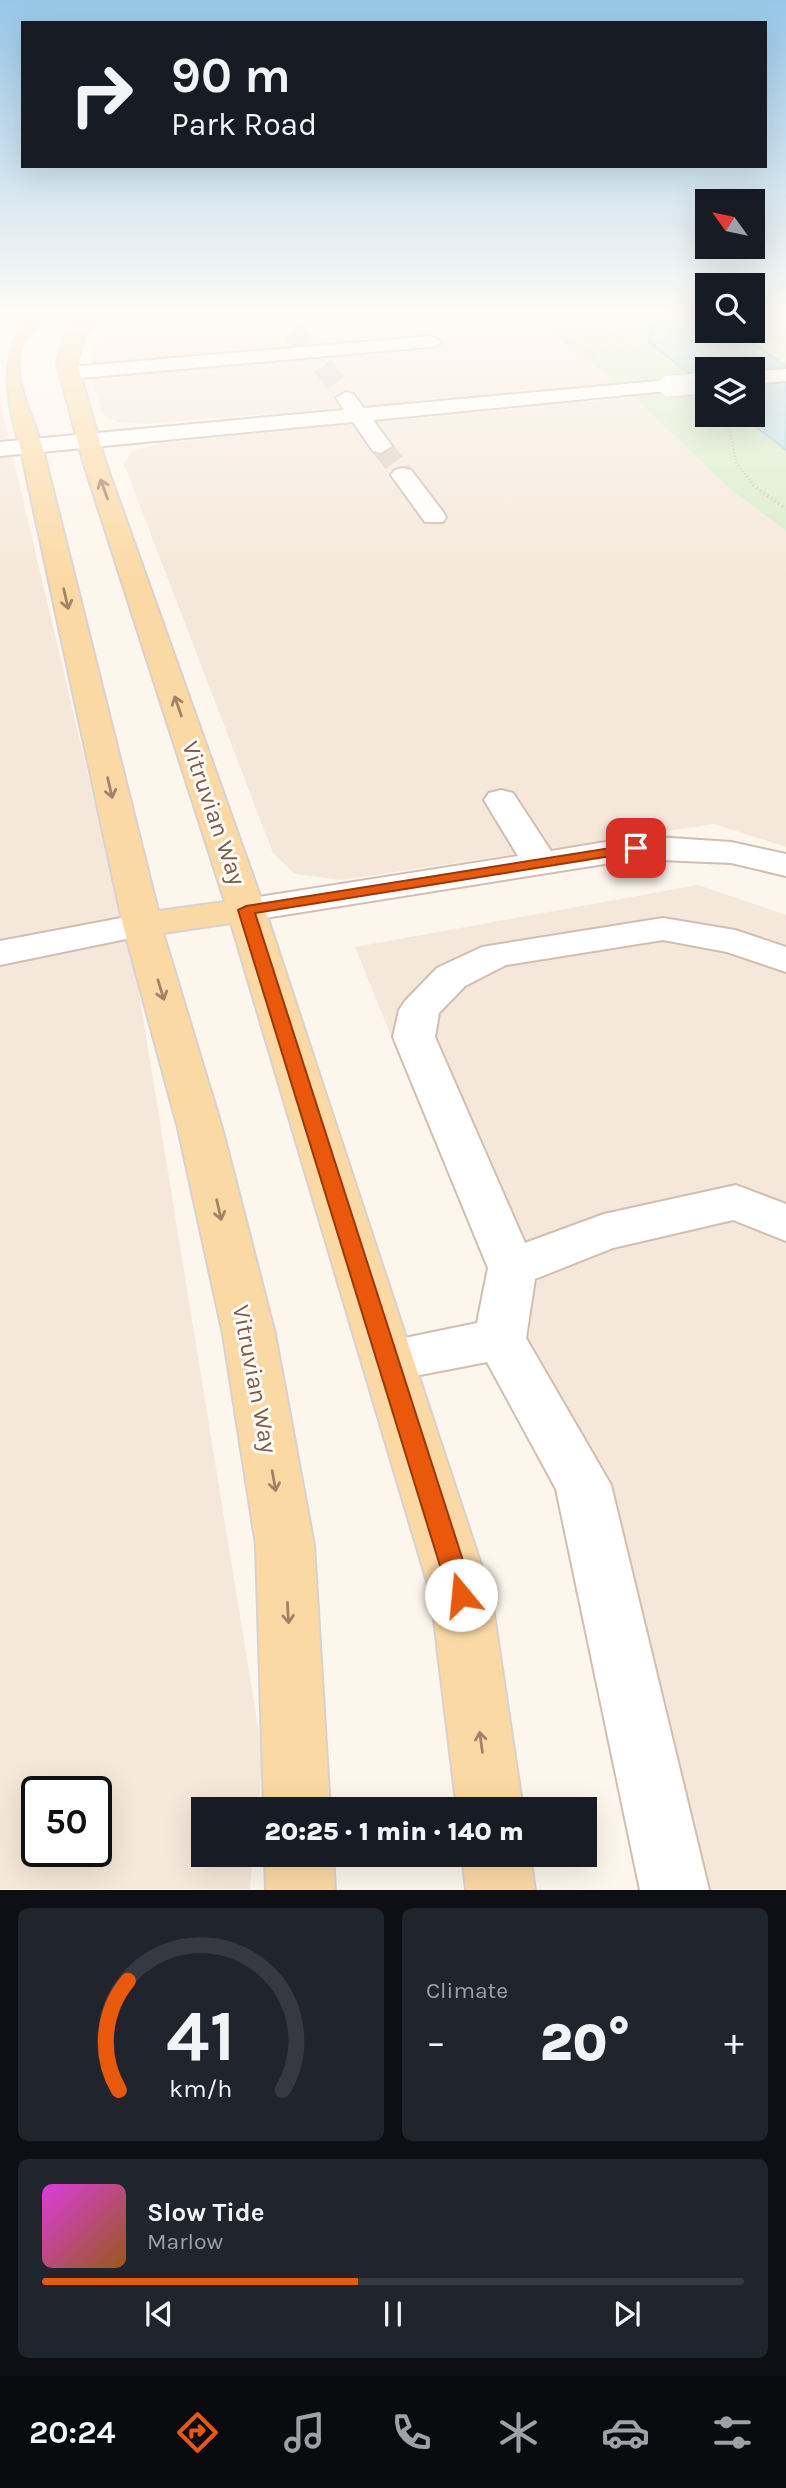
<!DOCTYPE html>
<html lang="en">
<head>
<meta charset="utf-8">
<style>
  body { margin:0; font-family:Karla,sans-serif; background:#20242c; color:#f1f3f6; height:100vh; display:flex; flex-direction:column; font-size:26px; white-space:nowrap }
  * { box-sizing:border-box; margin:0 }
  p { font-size:23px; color:#9ea1a6 }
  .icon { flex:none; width:38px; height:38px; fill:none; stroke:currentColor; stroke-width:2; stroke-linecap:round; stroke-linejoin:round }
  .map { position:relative; height:1890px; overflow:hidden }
  .side { display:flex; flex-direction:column; gap:18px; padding:18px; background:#0d0f14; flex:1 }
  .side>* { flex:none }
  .guide { position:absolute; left:21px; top:21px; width:746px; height:147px; border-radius:0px; box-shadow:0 7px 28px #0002; background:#171b24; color:#f1f3f6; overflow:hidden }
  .needle { width:46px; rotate:303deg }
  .controls { position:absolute; left:695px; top:189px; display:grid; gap:14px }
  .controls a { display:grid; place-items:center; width:70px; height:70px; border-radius:0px; background:#171b24; box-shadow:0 7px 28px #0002; font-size:35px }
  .speed { position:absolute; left:21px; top:1776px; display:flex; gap:14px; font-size:35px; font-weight:700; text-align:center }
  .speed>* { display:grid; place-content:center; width:91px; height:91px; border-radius:50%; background:#171b24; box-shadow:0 7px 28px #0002; line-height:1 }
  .speed .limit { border:4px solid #111; border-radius:10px; background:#fff; color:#111 }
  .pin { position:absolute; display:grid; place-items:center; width:60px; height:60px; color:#fff; margin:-30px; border-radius:14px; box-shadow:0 4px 10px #0006 }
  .me { position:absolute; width:77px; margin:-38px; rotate:343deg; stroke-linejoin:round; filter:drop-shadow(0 0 5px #0008) }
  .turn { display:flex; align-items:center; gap:24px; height:147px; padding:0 35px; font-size:32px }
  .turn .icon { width:91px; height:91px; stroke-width:2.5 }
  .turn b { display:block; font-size:49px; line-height:60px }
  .big { font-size:52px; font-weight:800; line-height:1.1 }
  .side .widget { flex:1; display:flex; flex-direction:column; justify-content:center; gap:10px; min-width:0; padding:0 24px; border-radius:10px; background:#20242c }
  .side .dial { align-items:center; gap:0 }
  .dial svg { height:182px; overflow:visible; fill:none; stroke:#363941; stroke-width:7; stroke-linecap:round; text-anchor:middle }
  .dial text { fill:#f1f3f6; stroke:none }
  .song { display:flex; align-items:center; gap:21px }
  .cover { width:84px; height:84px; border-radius:10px; background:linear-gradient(135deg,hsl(300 70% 55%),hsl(30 70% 35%)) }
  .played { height:7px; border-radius:4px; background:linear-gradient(90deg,#ea580c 45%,#363941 45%) }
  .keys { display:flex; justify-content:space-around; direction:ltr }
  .heat { display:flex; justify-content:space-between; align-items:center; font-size:38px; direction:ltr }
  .side .tiles { flex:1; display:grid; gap:18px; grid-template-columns:1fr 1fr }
  .widget:last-child { grid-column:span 2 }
  .trip { position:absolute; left:191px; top:1797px; width:406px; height:70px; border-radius:0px; background:#171b24; box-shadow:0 7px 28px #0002; font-weight:800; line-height:70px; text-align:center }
  .tabs { display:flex; height:112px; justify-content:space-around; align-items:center; background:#090b0e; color:#9ea1a6 }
  .tabs .icon { width:49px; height:49px }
  .tabs .active { color:#ea580c }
  .tabs b { font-size:32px; color:#f1f3f6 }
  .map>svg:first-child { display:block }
  .residential { fill:#f5e8da; fill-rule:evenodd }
  .green { fill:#d8ecc9; fill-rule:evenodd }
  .water { fill:#bfe3e8; stroke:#a5d3da; stroke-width:2 }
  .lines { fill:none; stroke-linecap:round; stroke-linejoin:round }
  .minor-tunnel { stroke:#dcd0c4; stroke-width:21; stroke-dasharray:21 10; stroke-linecap:butt }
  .minor-casing { stroke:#d1beb0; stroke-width:4 }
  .major-casing { stroke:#dad1cd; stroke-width:4 }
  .path-far1 { stroke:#d9b8a5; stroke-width:2.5; stroke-dasharray:1 2.5; stroke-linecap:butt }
  .path { stroke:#d9b8a5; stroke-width:3.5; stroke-dasharray:1 3.5; stroke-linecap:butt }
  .minor { fill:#fff; fill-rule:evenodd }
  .major { fill:#fbd9a5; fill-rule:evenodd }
  .minor-bridge-casing { stroke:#d1beb0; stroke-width:23; stroke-linecap:butt }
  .minor-bridge { stroke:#fff; stroke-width:21 }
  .oneway { stroke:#a18267 }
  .route { fill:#ea580c; stroke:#983908; stroke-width:2 }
  .labels { text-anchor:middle; stroke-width:6; stroke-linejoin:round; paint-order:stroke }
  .street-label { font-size:24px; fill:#7a5c4d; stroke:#fffaf3 }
</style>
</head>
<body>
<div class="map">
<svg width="786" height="1890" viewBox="0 0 786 1890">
  <rect width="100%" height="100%" fill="#fdf6ec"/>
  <path class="residential" d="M118,314H604L601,324L550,330L619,384L147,424L116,422L103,414L90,378L94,344Z
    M634,397L732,491L786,531V847L714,824L341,880L295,874L273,853L124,464L132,452L161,443Z
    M0,402L138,987L263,1758L258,1809L203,1810V1855H253L250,1889H0ZM37,1792H96V1852H37Z
    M698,885L786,915V1889H643L536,1391L355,947Z"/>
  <path class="green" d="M604,314H707V331H752L753,314H786V531L732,491L634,397L549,329L600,324ZM707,369H752V415H707Z"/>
  <path class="water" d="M665,314H707V331H744L750,341L786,366V450L741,415H752V369H707V388L649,342L654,324Z"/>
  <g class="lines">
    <path class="minor-tunnel" d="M293,331L305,346
      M323,366L341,390
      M381,446L403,475"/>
    <defs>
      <path id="minor" d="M431,336L441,342L438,346L70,379L60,373L70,367Z
        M786,369V381L752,384V372Z
        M669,380L679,386L676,390L373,420L392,446L381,453L373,451L353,422L0,456V442L344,410L336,398L346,392L353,394L364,408Z
        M403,468L411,470L443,512L446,517L443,522H425L391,475L395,470Z
        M501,790L513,793L551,851L636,837H655L731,842L786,854V876L731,863L636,859L246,921L233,918L227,910L233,902L246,899L518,856L484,800L489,793Z
        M142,914L155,917L161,925L155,933L0,965V941Z
        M663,918L735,930L786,947V972L727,952L663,940L506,965L465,986L439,1013L435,1037L525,1243L604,1214L736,1185L786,1204V1241L733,1220L613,1248L535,1279L526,1338L611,1485L709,1890H640L556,1489L487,1362L389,1381L371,1375L363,1360L371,1345L477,1323L488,1268L393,1037L399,1010L405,1001L437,968L482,947Z"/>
      <path id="major" d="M29,314H48C41,323 31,329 25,338C6,367 33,417 42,446L158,911L225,902L83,461L57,363L65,335L83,314H103L84,335L77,363L105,461L265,910L491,1595L523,1810H457L431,1595L231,923L163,933L222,1128L275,1334L314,1545L330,1810H264L256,1545L223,1334L178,1128L123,925L20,446C4,394 0,356 29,314Z
        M265,1855H333L335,1890H266Z
        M462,1855H530L535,1890H466Z"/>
    </defs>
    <use href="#minor" class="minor-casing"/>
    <use href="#major" class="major-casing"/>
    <path class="path-far1" d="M611,314L607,329L634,352
      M771,340L766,326L778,314
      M610,355L590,340L604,339L621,353
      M582,357L564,342L574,341L593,355
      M722,420L730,432L736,463L755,486"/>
    <path class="path" d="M753,485L786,509"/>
    <use href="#minor" class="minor"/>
    <use href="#major" class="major"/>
    <defs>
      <path id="minor-bridge" d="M669,386L707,383"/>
    </defs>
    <use href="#minor-bridge" class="minor-bridge-casing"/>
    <use href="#minor-bridge" class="minor-bridge"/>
  </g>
  <defs><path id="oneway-shaft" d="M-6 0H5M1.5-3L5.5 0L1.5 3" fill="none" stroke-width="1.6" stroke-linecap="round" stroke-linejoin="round" transform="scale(1.75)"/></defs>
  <g class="oneway">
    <use href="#oneway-shaft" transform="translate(104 489) rotate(-110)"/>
    <use href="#oneway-shaft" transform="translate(66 599) rotate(77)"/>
    <use href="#oneway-shaft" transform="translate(178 706) rotate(-109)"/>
    <use href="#oneway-shaft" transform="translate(110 788) rotate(77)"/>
    <use href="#oneway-shaft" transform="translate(161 990) rotate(73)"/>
    <use href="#oneway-shaft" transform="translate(219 1210) rotate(77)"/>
    <use href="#oneway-shaft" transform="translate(274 1481) rotate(80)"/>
    <use href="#oneway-shaft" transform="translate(288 1613) rotate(87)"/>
    <use href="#oneway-shaft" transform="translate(481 1742) rotate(-98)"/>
  </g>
  <linearGradient id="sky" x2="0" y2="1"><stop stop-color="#97c7e8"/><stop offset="0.54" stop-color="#fefbf6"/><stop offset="1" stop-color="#fefbf6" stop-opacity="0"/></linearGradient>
  <rect width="786" height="578" fill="url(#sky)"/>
  <path class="route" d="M636,844L644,848L642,851L255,913L474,1595L470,1603L461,1606L453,1603L449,1595L238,910L246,906Z"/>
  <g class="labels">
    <g class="street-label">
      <text transform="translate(214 813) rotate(71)" y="8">Vitruvian Way</text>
      <text transform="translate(255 1379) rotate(79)" y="8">Vitruvian Way</text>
    </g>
  </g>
</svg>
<div class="controls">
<a><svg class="needle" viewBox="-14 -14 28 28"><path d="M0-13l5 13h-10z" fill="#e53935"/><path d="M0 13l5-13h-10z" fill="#9ea1a6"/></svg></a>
<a><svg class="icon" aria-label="search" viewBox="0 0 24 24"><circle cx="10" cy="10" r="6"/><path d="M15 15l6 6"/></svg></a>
<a><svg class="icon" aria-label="layers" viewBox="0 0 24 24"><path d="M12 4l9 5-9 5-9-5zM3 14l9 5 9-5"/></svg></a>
</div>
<div class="speed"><div class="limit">50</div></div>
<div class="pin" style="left:636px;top:848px;background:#d93025"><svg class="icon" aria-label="arrive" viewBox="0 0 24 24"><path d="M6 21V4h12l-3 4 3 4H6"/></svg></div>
<svg class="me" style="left:461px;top:1595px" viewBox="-20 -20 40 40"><circle r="19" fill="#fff"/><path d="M0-13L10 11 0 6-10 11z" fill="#ea580c"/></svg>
<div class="trip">20:25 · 1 min · 140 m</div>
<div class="guide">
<div class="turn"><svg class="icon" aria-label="right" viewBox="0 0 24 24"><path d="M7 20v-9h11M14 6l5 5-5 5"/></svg><div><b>90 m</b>Park Road</div></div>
</div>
</div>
<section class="side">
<div class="tiles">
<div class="widget dial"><svg viewBox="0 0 100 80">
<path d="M14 69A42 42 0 1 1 86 69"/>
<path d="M14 69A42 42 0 0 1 18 21" stroke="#ea580c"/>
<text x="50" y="56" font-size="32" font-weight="700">41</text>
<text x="50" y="72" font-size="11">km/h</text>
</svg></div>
<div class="widget"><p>Climate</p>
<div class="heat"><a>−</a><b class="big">20°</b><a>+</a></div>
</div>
<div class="widget">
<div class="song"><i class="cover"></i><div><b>Slow Tide</b><p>Marlow</p></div></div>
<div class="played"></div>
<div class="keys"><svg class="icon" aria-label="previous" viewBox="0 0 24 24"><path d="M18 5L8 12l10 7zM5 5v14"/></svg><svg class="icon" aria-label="pause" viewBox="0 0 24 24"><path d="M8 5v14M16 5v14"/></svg><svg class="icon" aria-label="next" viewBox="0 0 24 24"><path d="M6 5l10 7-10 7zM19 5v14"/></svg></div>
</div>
</div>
</section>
<nav class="tabs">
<b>20:24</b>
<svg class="icon active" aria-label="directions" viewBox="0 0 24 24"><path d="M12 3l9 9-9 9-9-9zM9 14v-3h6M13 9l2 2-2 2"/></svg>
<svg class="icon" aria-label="music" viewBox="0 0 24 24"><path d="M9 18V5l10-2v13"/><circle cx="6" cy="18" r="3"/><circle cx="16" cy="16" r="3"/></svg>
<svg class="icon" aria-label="phone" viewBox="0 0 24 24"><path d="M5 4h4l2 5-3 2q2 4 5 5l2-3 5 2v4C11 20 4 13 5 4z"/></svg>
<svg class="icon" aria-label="climate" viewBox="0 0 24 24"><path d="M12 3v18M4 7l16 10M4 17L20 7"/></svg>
<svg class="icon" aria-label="car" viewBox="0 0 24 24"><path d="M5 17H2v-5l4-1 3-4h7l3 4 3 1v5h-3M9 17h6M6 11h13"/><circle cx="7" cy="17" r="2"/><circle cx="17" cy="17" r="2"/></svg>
<svg class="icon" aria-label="filters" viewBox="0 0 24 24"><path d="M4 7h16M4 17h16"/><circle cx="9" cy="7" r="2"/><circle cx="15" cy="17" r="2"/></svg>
</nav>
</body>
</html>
